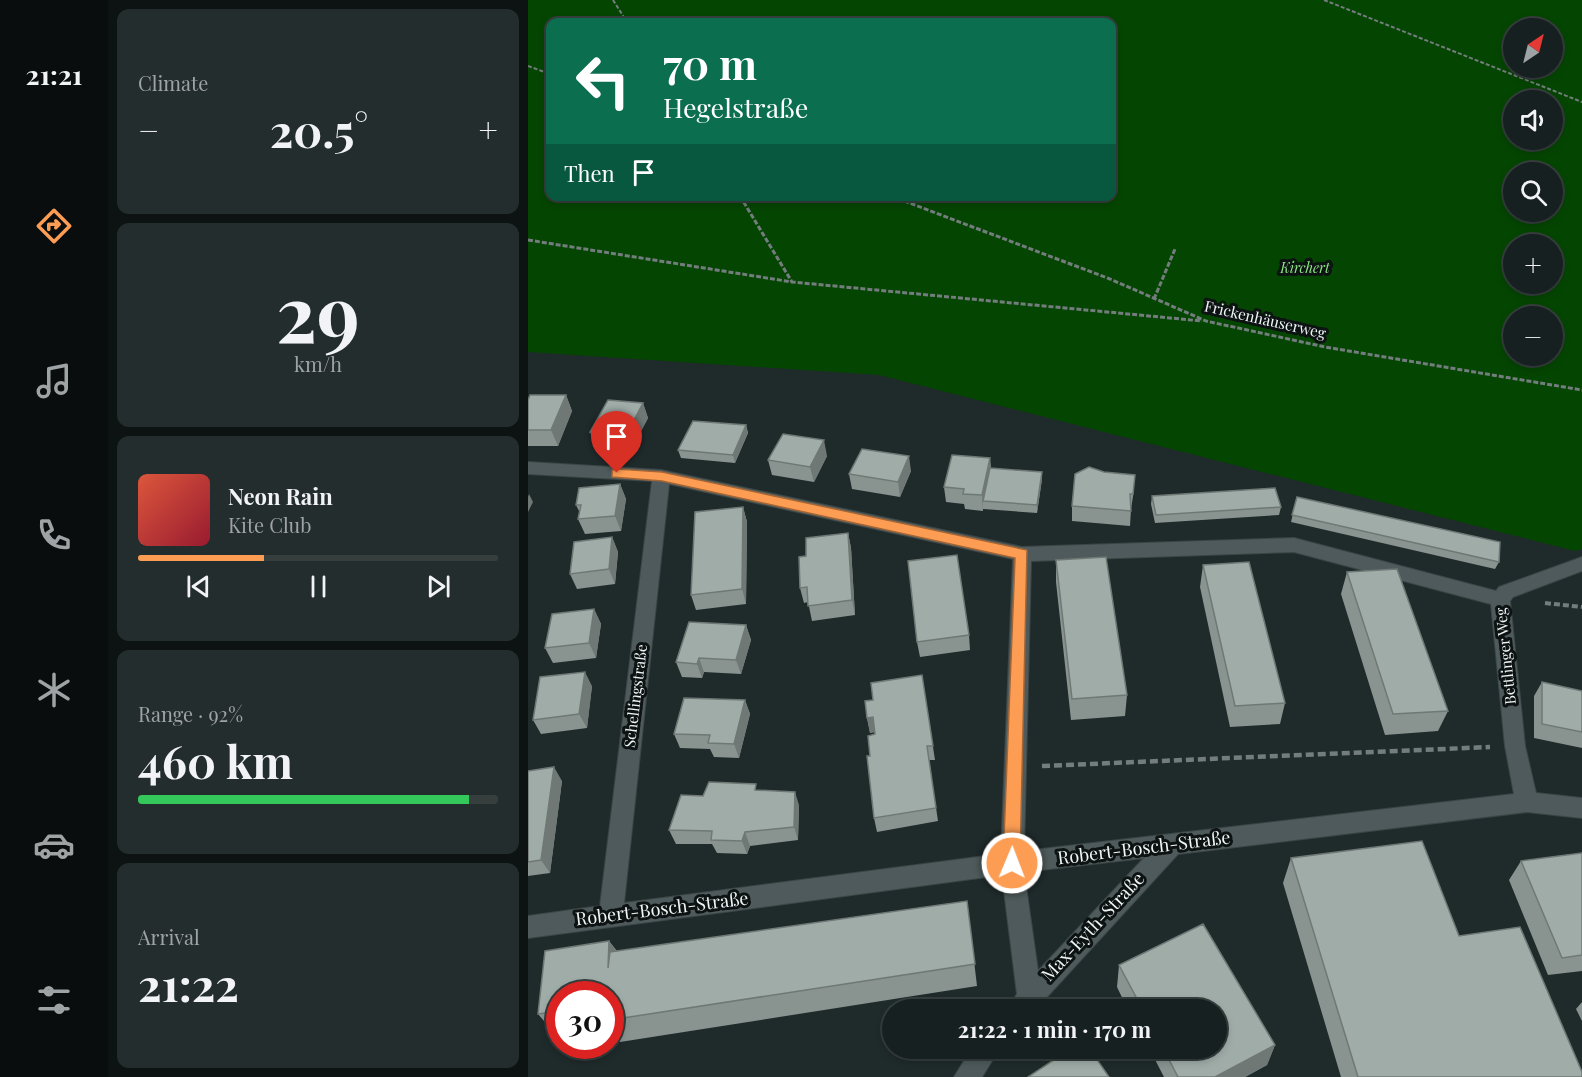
<!DOCTYPE html>
<html lang="en">
<head>
<meta charset="utf-8">
<style>
  body { margin:0; font-family:"Playfair Display",serif; background:#242d2d; color:#f1f3f6; height:100vh; display:flex; flex-direction:column; font-size:22px; white-space:nowrap }
  * { box-sizing:border-box; margin:0 }
  p { font-size:20px; color:#9ea3a5 }
  .icon { flex:none; width:33px; height:33px; fill:none; stroke:currentColor; stroke-width:2; stroke-linecap:round; stroke-linejoin:round }
  .map { position:relative; flex:1; overflow:hidden }
  .drawer { display:flex; flex-direction:column; gap:9px; padding:9px; background:#0d1212; width:420px }
  .drawer>* { flex:none }
  .banner { position:absolute; left:18px; top:18px; width:570px; height:183px; border-radius:12px; box-shadow:0 3px 9px #0003,0 0 0 2px #363e3e; background:#0b6e4f; color:#fff; overflow:hidden }
  .needle { width:39px; rotate:35deg }
  .controls { position:absolute; left:975px; top:18px; display:grid; gap:12px }
  .controls a { display:grid; place-items:center; width:60px; height:60px; border-radius:50%; background:#172020; box-shadow:0 3px 9px #0003,0 0 0 2px #363e3e; font-size:30px }
  .speed { position:absolute; left:18px; top:981px; display:flex; gap:12px; font-size:30px; font-weight:700; text-align:center }
  .speed>* { display:grid; place-content:center; width:78px; height:78px; border-radius:50%; background:#172020; box-shadow:0 3px 9px #0003,0 0 0 2px #363e3e; line-height:1 }
  .speed .limit { border:9px solid #d22; background:#fff; color:#111 }
  .pin { position:absolute; display:grid; place-items:center; width:51px; height:51px; color:#fff; margin:-62px -26px; border-radius:50% 50% 50% 0; rotate:-45deg; box-shadow:0 0 6px #0007 }
  .pin .icon { rotate:45deg }
  .me { position:absolute; width:66px; margin:-33px; rotate:1deg; stroke-linejoin:round; filter:drop-shadow(0 0 4px #0008) }
  .turn { display:flex; align-items:center; gap:21px; height:126px; padding:0 18px; font-size:27px }
  .turn .icon { width:78px; height:78px; stroke-width:2.5 }
  .turn b { display:block; font-size:42px; line-height:51px }
  .then { display:flex; align-items:center; height:57px; padding:0 18px; background:#0003; gap:12px; font-size:22px }
  .big { font-size:45px; font-weight:700; line-height:1.1 }
  .drawer .widget { flex:1; display:flex; flex-direction:column; justify-content:center; gap:9px; min-width:0; padding:0 21px; border-radius:12px; background:#242d2d }
  .drawer .dial { align-items:center; gap:0 }
  .dial b { font-size:78px; line-height:1 }
  .song { display:flex; align-items:center; gap:18px }
  .cover { width:72px; height:72px; border-radius:9px; background:linear-gradient(135deg,hsl(10 70% 55%),hsl(350 70% 35%)) }
  .played { height:6px; border-radius:3px; background:linear-gradient(90deg,#fc9d53 35%,#363e3e 35%) }
  .keys { display:flex; justify-content:space-around; direction:ltr }
  .heat { display:flex; justify-content:space-between; align-items:center; font-size:33px; direction:ltr }
  .charge { height:9px; border-radius:4px; background:linear-gradient(90deg,#34c759 92%,#363e3e 0) }
  .trip { position:absolute; left:354px; top:999px; width:345px; height:60px; border-radius:30px; background:#172020; box-shadow:0 3px 9px #0003,0 0 0 2px #363e3e; font-weight:700; line-height:60px; text-align:center }
  main { display:flex; flex:1; min-height:0 }
  .dock { display:flex; flex-direction:column; width:108px; justify-content:space-around; align-items:center; background:#090d0d; color:#9ea3a5 }
  .dock .icon { width:42px; height:42px }
  .dock .selected { color:#fc9d53 }
  .dock b { font-size:27px; color:#f1f3f6 }
  .map>svg:first-child { display:block }
  .green { fill:#054502; fill-rule:evenodd }
  .lines { fill:none; stroke-linecap:round; stroke-linejoin:round }
  .street-casing { stroke:#3b4545; stroke-width:2 }
  .path-far3 { stroke:#747d7e; stroke-width:2; stroke-dasharray:4 2; stroke-linecap:butt }
  .path-far2 { stroke:#747d7e; stroke-width:3; stroke-dasharray:5 2; stroke-linecap:butt }
  .path-far1 { stroke:#747d7e; stroke-width:4; stroke-dasharray:6 3; stroke-linecap:butt }
  .path { stroke:#747d7e; stroke-width:4.5; stroke-dasharray:8 4; stroke-linecap:butt }
  .street { fill:#4e5a5b; fill-rule:evenodd }
  .wall { fill:#899490 }
  .shaded-wall { fill:#6f7875 }
  .building { fill:#9faca7; stroke:#6f7875; stroke-width:1.5 }
  .route { fill:#fc9d53; stroke:#a46636; stroke-width:1.5 }
  .labels { text-anchor:middle; stroke-width:6; stroke-linejoin:round; paint-order:stroke }
  .far-park-label { font-size:14px; font-style:italic; fill:#8de585; stroke:#0d1212 }
  .street-label { font-size:15px; fill:#eff6f7; stroke:#0d1212 }
  .near-street-label { font-size:18px; fill:#eff6f7; stroke:#0d1212 }
</style>
</head>
<body>
<main>
<nav class="dock">
<b>21:21</b>
<svg class="icon selected" aria-label="directions" viewBox="0 0 24 24"><path d="M12 3l9 9-9 9-9-9zM9 14v-3h6M13 9l2 2-2 2"/></svg>
<svg class="icon" aria-label="music" viewBox="0 0 24 24"><path d="M9 18V5l10-2v13"/><circle cx="6" cy="18" r="3"/><circle cx="16" cy="16" r="3"/></svg>
<svg class="icon" aria-label="phone" viewBox="0 0 24 24"><path d="M5 4h4l2 5-3 2q2 4 5 5l2-3 5 2v4C11 20 4 13 5 4z"/></svg>
<svg class="icon" aria-label="climate" viewBox="0 0 24 24"><path d="M12 3v18M4 7l16 10M4 17L20 7"/></svg>
<svg class="icon" aria-label="car" viewBox="0 0 24 24"><path d="M5 17H2v-5l4-1 3-4h7l3 4 3 1v5h-3M9 17h6M6 11h13"/><circle cx="7" cy="17" r="2"/><circle cx="17" cy="17" r="2"/></svg>
<svg class="icon" aria-label="filters" viewBox="0 0 24 24"><path d="M4 7h16M4 17h16"/><circle cx="9" cy="7" r="2"/><circle cx="15" cy="17" r="2"/></svg>
</nav>
<section class="drawer">
<div class="widget"><p>Climate</p>
<div class="heat"><a>−</a><b class="big">20.5°</b><a>+</a></div>
</div>
<div class="widget dial"><b>29</b><p>km/h</p></div>
<div class="widget">
<div class="song"><i class="cover"></i><div><b>Neon Rain</b><p>Kite Club</p></div></div>
<div class="played"></div>
<div class="keys"><svg class="icon" aria-label="previous" viewBox="0 0 24 24"><path d="M18 5L8 12l10 7zM5 5v14"/></svg><svg class="icon" aria-label="pause" viewBox="0 0 24 24"><path d="M8 5v14M16 5v14"/></svg><svg class="icon" aria-label="next" viewBox="0 0 24 24"><path d="M6 5l10 7-10 7zM19 5v14"/></svg></div>
</div>
<div class="widget"><p>Range · 92%</p><b class="big">460 km</b><div class="charge"></div></div>
<div class="widget"><p>Arrival</p><b class="big">21:22</b></div>
</section>
<div class="map">
<svg width="1054" height="1077" viewBox="0 0 1054 1077">
  <rect width="100%" height="100%" fill="#1f2a2b"/>
  <path class="green" d="M0,0H1054V549L1047,551L351,375L0,352ZM22,22H584V196H22ZM986,28H1024V68H986ZM986,100H1024V140H986ZM986,172H1024V212H986ZM986,244H1024V284H986ZM986,316H1024V356H986Z"/>
  <g class="lines">
    <defs>
      <path id="street" d="M0,462L133,470L494,547L766,538L968,591L971,587L1054,557V571L985,597L982,601L997,746L1008,793L1054,798V818L999,812L650,854L507,1010H478L489,994L474,875L0,938V916L72,906L124,481L0,474ZM141,484L485,559L473,854L96,903ZM766,552L963,604L977,746L986,794L496,851L503,561ZM616,858L510,971L496,872Z
        M444,1048H472L454,1077H426Z"/>
    </defs>
    <use href="#street" class="street-casing"/>
    <path class="path-far3" d="M85,0L99,22
      M796,0L1054,102
      M0,66L22,74"/>
    <path class="path-far2" d="M212,196L264,282
      M363,196L582,279L678,321L797,347L1054,390
      M0,240L264,282L674,321
      M626,299L647,249"/>
    <path class="path-far1" d="M1017,603L1054,607"/>
    <path class="path" d="M514,766L962,747"/>
    <use href="#street" class="street"/>
  </g>
  <path class="wall" d="M38,395L44,411L30,446H0V400Z
    M115,403L120,418L103,450L68,447L62,432Z
    M218,425L220,433L207,463L153,458L150,450Z
    M299,456L286,482L244,475L240,460Z
    M462,458L463,468L514,479L509,513L455,509V511L437,509L436,504L418,502L416,487Z
    M383,471L372,497L324,489L321,474Z
    M92,484L98,499L93,531L57,534L50,519L52,513L48,505Z
    M606,490L603,509L602,526L544,521V506Z
    M624,496L753,507L751,515L627,523L623,504Z
    M769,497L971,562L967,569L763,522Z
    M215,507L219,522L218,604L168,610L163,595Z
    M320,533L323,548L327,615L284,621L280,602L276,603L272,588L278,556Z
    M84,537L90,552L87,584L49,589L42,574Z
    M528,560L599,695L597,716L543,720L528,582Z
    M675,565L757,703L752,724L702,727L672,587Z
    M819,572L920,711L910,731L857,735L813,594Z
    M66,609L73,624L68,658L25,663L17,648Z
    M218,625L223,640L213,674L176,672L174,678L154,677L148,662Z
    M441,635L442,650L392,657L389,642Z
    M394,675L407,760H401L410,821L349,832L346,818L347,734V732L342,733L339,718L345,700Z
    M1014,682L1054,691V748L1006,738V696Z
    M64,686L59,728L13,734L5,720Z
    M217,700L222,714L211,758L186,757L182,749L152,748L146,734Z
    M0,771L34,781L22,873L0,876Z
    M231,790L271,805L270,840L222,846L219,854L189,853L184,844H148L141,830L175,796Z
    M1054,853V971L1020,975L981,880L993,861Z
    M763,858L931,936L1054,1077H813L755,883Z
    M439,901L449,986L92,1042L82,1030V994H32V1035H28L10,1014L17,951L81,941L89,951Z
    M675,924L747,1045L739,1065L717,1077H636L621,1048H688V1010H600L589,987L591,965Z
    M1054,1002V1021L1048,1009Z"/>
  <path class="shaded-wall" d="M38,395L44,411L30,446L23,430Z
    M115,403L120,418L103,450L98,435Z
    M218,425L220,433L207,463L205,455Z
    M296,440L299,456L286,482L282,467Z
    M381,456L383,471L372,497L370,482Z
    M462,458L463,473L455,501V511L454,495Z
    M514,472V479L509,513V505Z
    M92,484L98,499L93,531L87,516Z
    M1,494L5,502L0,512V497Z
    M215,507L219,522L218,604L214,589Z
    M320,533L323,548L327,615L324,600Z
    M84,537L90,552L87,584L81,569Z
    M66,609L73,624L68,658L61,643Z
    M218,625L223,640L213,674L208,660Z
    M171,658L176,672L174,678L169,664Z
    M57,672L64,686L59,728L51,714Z
    M217,700L222,714L211,758L206,744Z
    M345,717L348,731L342,733L339,718Z
    M26,767L34,781L22,873L13,860Z
    M267,792L271,805L270,840L266,827Z
    M217,832L222,846L219,854L214,841Z
    M81,941L97,963L80,968Z
    M747,1045L739,1065L717,1077H687Z"/>
  <path class="building" d="M2,395H38L23,430H0V400Z
    M80,400L115,403L98,435L62,432Z
    M165,421L218,425L205,455L150,450Z
    M255,434L296,440L282,467L240,460Z
    M334,449L381,456L370,482L321,474Z
    M424,455L462,458L454,495L435,494L436,489L416,487Z
    M561,467L576,472L607,475L605,494H602L603,511L544,506L547,474Z
    M462,468L514,472L509,505L455,501Z
    M92,484L87,516L50,519L53,505H48L51,488Z
    M747,488L753,507L628,515L624,496Z
    M769,497L972,542L971,562L764,515Z
    M215,507L214,589L163,595L167,512Z
    M320,533L324,600L280,606L279,587L272,588L271,557L278,556V538Z
    M84,537L81,569L42,574L46,542Z
    M429,555L441,635L389,642L380,561Z
    M578,557L599,695L544,699L528,560Z
    M721,562L757,703L707,706L675,565Z
    M869,569L920,711L865,714L819,572Z
    M66,609L61,643L17,648L24,614Z
    M161,622L218,625L208,660L171,658L169,664L148,662Z
    M57,672L51,714L5,720L12,677Z
    M394,675L405,746H399L408,808L346,818L339,756H342L340,736L347,734L345,717L339,718L337,701L345,700L343,683Z
    M1014,682L1054,691V732L1014,724Z
    M156,698L217,700L206,744L180,743L182,735L146,734Z
    M26,767L13,860L0,862V771Z
    M181,782L228,784L227,790L267,792L266,827L217,832L214,841L183,840L184,831L141,830L153,795L175,796Z
    M894,841L931,936L992,927L1054,1072V1077H830L763,858Z
    M1054,853V955L1034,958L993,861Z
    M439,901L447,964L82,1020V994H32V1011L10,1014L17,951L81,941L80,968L82,952Z
    M675,924L747,1045L687,1077H650L635,1048H688V1010H615L591,965Z
    M544,1048H561L581,1077H500Z"/>
  <path class="route" d="M89,469L134,472L499,550L492,863L490,869L484,871L478,869L475,863L487,558L134,481L84,477V470Z"/>
  <g class="labels">
    <g class="far-park-label">
      <text x="777" y="273">Kirchert</text>
    </g>
    <g class="street-label">
      <text transform="translate(737 320) rotate(13)" y="5">Frickenhäuserweg</text>
      <text transform="translate(978 656) rotate(-96)" y="5">Bettlinger Weg</text>
      <text transform="translate(108 696) rotate(-83)" y="5">Schellingstraße</text>
    </g>
    <g class="near-street-label">
      <text transform="translate(616 848) rotate(-7)" y="6">Robert-Bosch-Straße</text>
      <text transform="translate(134 909) rotate(-7)" y="6">Robert-Bosch-Straße</text>
      <text transform="translate(565 927) rotate(-47)" y="6">Max-Eyth-Straße</text>
    </g>
  </g>
</svg>
<div class="controls">
<a><svg class="needle" viewBox="-14 -14 28 28"><path d="M0-13l5 13h-10z" fill="#e53935"/><path d="M0 13l5-13h-10z" fill="#9ea3a5"/></svg></a>
<a><svg class="icon" aria-label="sound" viewBox="0 0 24 24"><path d="M4 9h4l5-4v14l-5-4H4zM17 9q2 3 0 6"/></svg></a>
<a><svg class="icon" aria-label="search" viewBox="0 0 24 24"><circle cx="10" cy="10" r="6"/><path d="M15 15l6 6"/></svg></a>
<a>+</a>
<a>−</a>
</div>
<div class="speed"><div class="limit">30</div></div>
<div class="pin" style="left:89px;top:473px;background:#d93025"><svg class="icon" aria-label="arrive" viewBox="0 0 24 24"><path d="M6 21V4h12l-3 4 3 4H6"/></svg></div>
<svg class="me" style="left:484px;top:863px" viewBox="-20 -20 40 40"><circle r="17" fill="#fc9d53" stroke="#fff" stroke-width="3"/><path d="M0-11L8 9 0 5-8 9z" fill="#fff"/></svg>
<div class="trip">21:22 · 1 min · 170 m</div>
<div class="banner">
<div class="turn"><svg class="icon" aria-label="left" viewBox="0 0 24 24"><path d="M17 20v-9H6M10 6l-5 5 5 5"/></svg><div><b>70 m</b>Hegelstraße</div></div>
<div class="then">Then<svg class="icon" aria-label="arrive" viewBox="0 0 24 24"><path d="M6 21V4h12l-3 4 3 4H6"/></svg></div>
</div>
</div>
</main>
</body>
</html>
